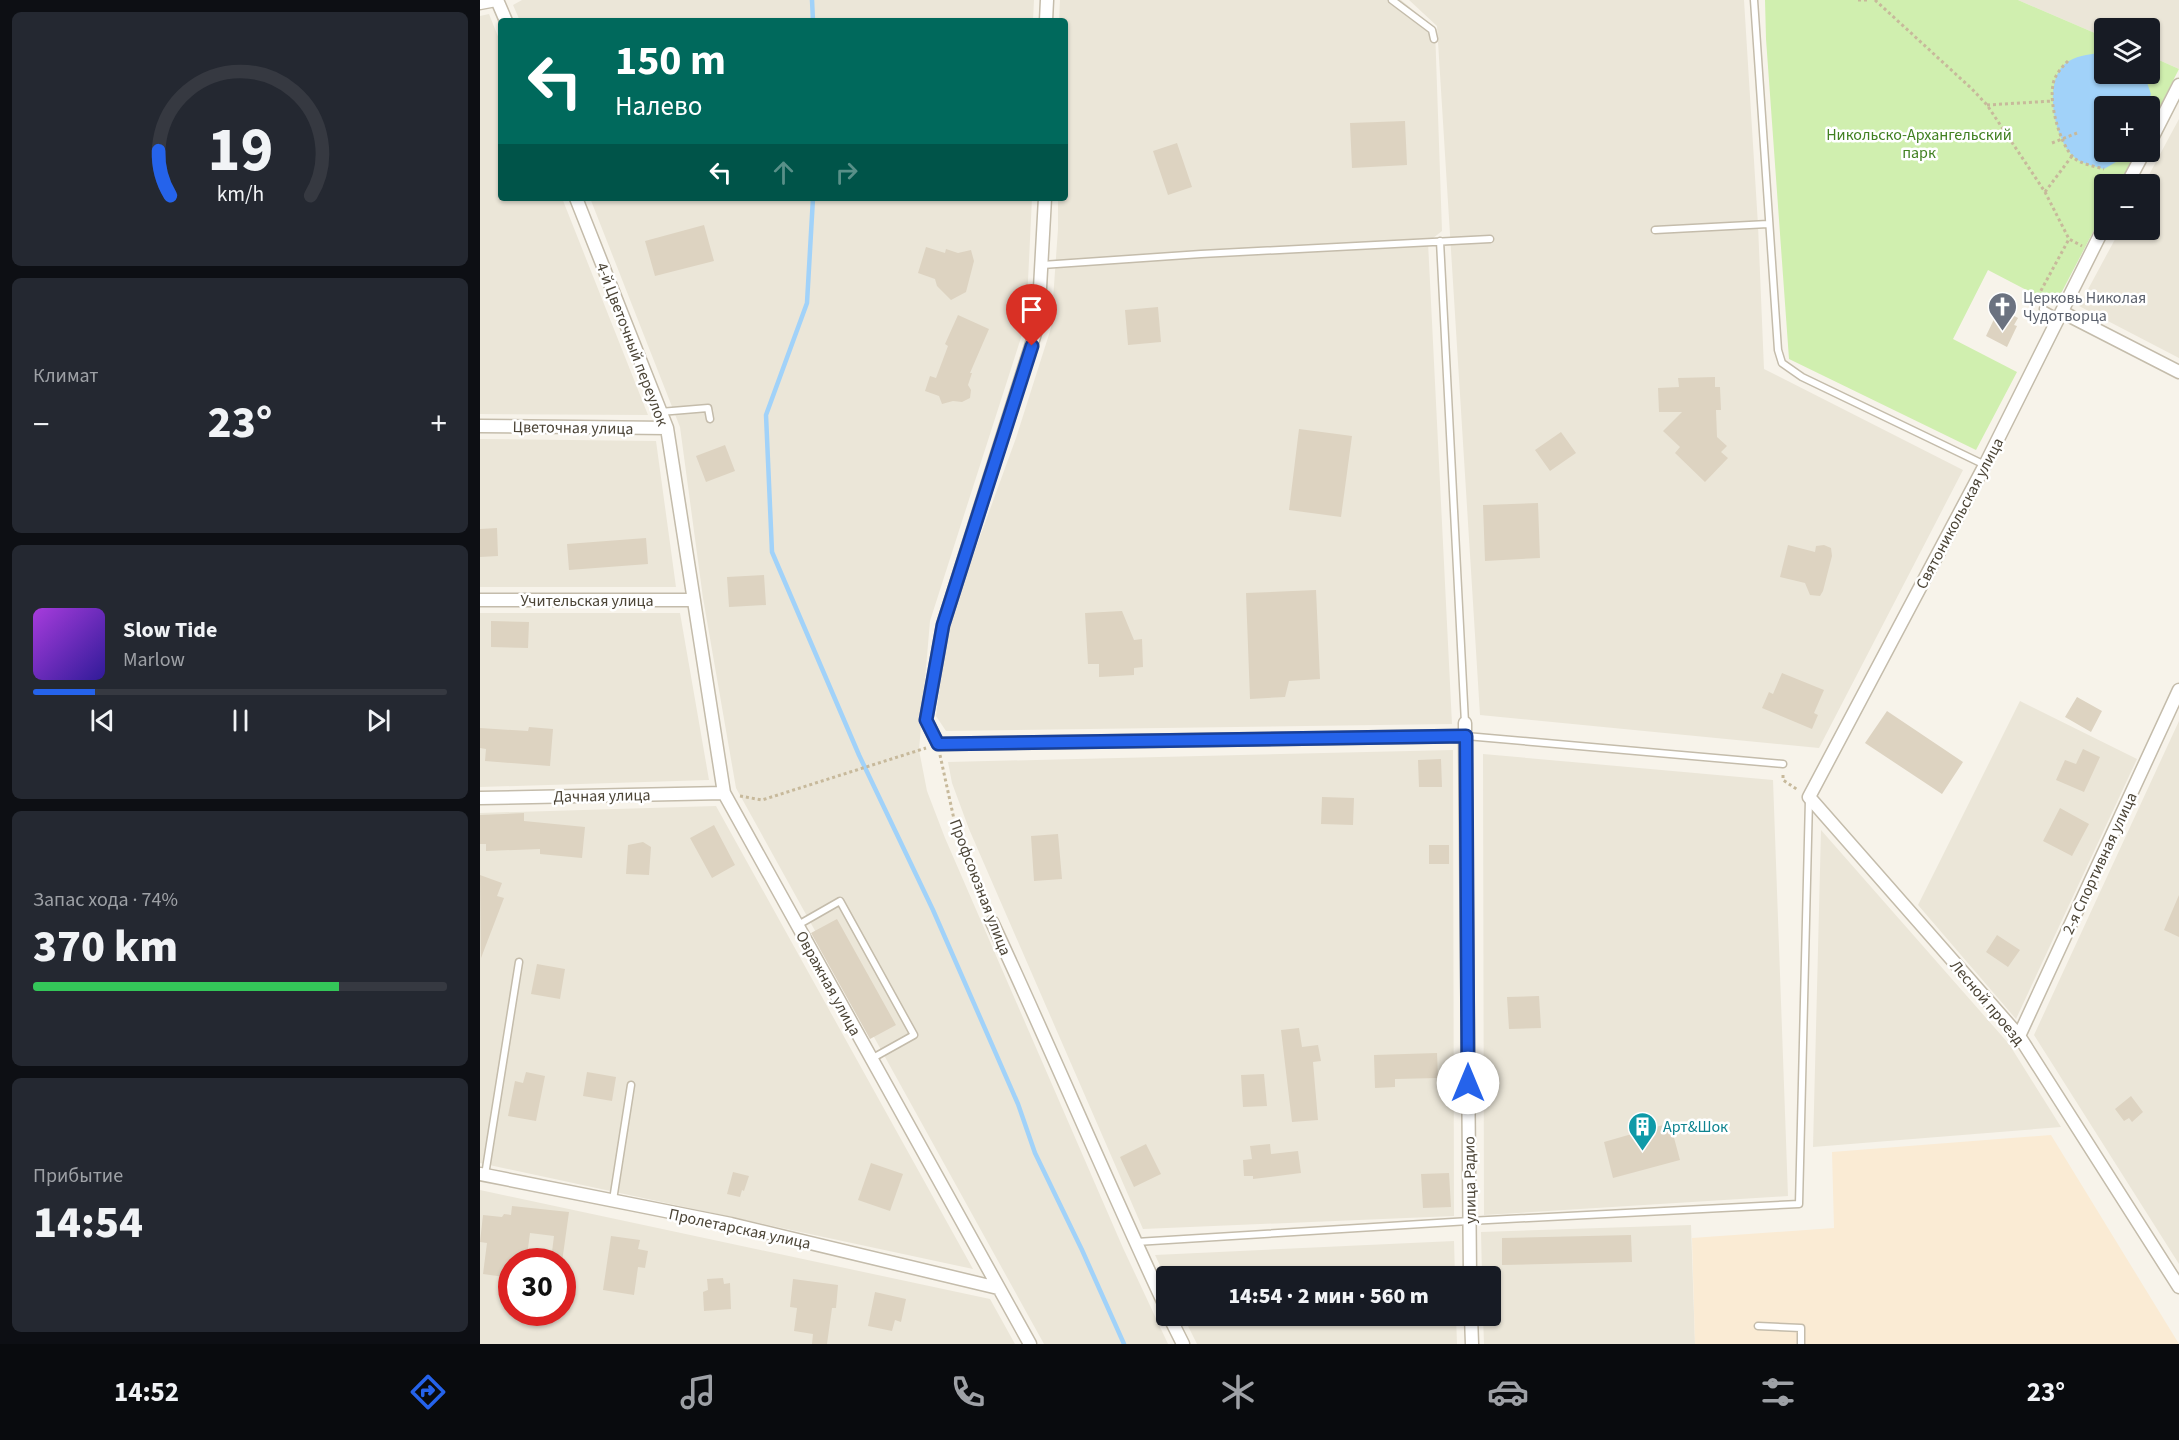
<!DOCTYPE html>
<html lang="ru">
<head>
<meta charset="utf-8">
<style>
  body { margin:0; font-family:"Source Sans 3",sans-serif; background:#242831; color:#f1f3f6; height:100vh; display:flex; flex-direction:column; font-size:22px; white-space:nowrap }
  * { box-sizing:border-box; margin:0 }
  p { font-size:20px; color:#9ea1a6 }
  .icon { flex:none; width:33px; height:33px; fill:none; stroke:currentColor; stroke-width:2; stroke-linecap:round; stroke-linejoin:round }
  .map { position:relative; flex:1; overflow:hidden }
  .sheet { display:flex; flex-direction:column; gap:12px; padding:12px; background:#0d0f14; width:480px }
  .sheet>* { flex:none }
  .hud { position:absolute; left:18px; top:18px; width:570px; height:183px; border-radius:6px; box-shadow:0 2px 4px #0004; background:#00695c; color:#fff; overflow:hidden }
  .buttons { position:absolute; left:1614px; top:18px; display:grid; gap:12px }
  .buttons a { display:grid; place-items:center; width:66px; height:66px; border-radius:6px; background:#171b24; box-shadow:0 2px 4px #0004; font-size:30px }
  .speed { position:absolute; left:18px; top:1248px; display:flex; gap:12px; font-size:30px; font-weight:700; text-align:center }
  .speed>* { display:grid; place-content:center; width:78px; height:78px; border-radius:50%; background:#171b24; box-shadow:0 2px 4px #0004; line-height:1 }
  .speed .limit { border:9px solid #d22; background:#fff; color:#111 }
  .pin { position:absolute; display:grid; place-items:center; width:51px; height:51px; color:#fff; margin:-62px -26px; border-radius:50% 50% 50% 0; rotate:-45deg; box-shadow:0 0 6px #0007 }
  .pin .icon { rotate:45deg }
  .me { position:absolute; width:66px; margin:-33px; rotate:0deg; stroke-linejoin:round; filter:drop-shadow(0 0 4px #0008) }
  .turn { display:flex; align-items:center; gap:21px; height:126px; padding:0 18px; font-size:27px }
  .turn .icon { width:78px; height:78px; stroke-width:2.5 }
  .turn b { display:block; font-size:42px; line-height:51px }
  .lanes { display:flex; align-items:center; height:57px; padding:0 18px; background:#0003; justify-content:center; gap:30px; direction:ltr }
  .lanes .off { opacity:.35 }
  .big { font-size:45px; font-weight:800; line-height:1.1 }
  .sheet .widget { flex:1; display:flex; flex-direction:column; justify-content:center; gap:9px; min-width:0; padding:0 21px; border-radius:9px; background:#242831 }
  .sheet .dial { align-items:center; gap:0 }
  .dial svg { height:156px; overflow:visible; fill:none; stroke:#363941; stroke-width:7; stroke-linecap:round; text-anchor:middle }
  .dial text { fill:#f1f3f6; stroke:none }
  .song { display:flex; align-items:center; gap:18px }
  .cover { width:72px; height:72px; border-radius:9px; background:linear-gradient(135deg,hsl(280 70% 55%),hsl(250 70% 35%)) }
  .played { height:6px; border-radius:3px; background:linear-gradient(90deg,#2563eb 15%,#363941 15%) }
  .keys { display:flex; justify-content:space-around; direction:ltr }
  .heat { display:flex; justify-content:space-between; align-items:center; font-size:33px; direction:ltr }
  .charge { height:9px; border-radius:4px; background:linear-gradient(90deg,#34c759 74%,#363941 0) }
  .trip { position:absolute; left:676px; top:1266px; width:345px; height:60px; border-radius:6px; background:#171b24; box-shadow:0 2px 4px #0004; font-weight:800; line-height:60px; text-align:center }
  .tab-bar { display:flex; height:96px; justify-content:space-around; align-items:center; background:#090b0e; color:#9ea1a6 }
  .tab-bar .icon { width:42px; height:42px }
  .tab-bar .selected { color:#2563eb }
  .tab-bar b { font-size:27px; color:#f1f3f6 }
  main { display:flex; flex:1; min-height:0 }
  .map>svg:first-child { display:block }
  .residential { fill:#ebe6d8; fill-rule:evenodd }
  .commercial { fill:#faebd4 }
  .green { fill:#d0efaf }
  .water { fill:#a1d2f9 }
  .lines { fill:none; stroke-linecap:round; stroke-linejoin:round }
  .stream { stroke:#a1d2f9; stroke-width:4.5 }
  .building { fill:#ddd3c1 }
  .lane-casing { stroke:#c4bcab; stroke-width:9 }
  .street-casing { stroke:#c4bcab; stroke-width:15 }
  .path { stroke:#c7b99b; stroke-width:3; stroke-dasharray:3 3; stroke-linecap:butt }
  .lane { stroke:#fff; stroke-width:6 }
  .street { stroke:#fff; stroke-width:12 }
  .route-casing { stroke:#184099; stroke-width:15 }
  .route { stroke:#2563eb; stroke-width:10 }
  .labels { text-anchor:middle; stroke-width:5; stroke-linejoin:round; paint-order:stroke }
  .park-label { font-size:16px; fill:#418021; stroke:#fff }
  .worship-label { font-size:16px; fill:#5b616d; stroke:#fff; text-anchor:start }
  .street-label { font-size:16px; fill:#4c4537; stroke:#fff }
  .culture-label { font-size:16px; fill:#0d838f; stroke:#fff; text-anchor:start }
</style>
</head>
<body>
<main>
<section class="sheet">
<div class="widget dial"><svg viewBox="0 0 100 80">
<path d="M14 69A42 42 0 1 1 86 69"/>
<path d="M14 69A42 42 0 0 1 8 46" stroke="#2563eb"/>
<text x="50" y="56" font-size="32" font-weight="700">19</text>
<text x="50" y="72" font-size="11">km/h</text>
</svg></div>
<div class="widget"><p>Климат</p>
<div class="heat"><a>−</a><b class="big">23°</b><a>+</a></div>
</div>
<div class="widget">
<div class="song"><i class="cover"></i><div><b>Slow Tide</b><p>Marlow</p></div></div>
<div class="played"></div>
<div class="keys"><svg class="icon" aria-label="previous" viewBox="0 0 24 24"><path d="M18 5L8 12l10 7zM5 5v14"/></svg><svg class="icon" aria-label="pause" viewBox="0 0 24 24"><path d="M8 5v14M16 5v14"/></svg><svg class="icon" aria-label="next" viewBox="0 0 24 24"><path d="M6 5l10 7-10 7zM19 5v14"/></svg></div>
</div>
<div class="widget"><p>Запас хода · 74%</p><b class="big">370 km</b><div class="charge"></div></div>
<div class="widget"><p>Прибытие</p><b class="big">14:54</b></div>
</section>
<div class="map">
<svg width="1699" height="1344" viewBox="0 0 1699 1344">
  <rect width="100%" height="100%" fill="#f7f3ea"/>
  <path class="residential" d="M42,0H554L553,21H40L33,5Z
    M580,0H921L955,28L962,231L948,242L972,724L466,731L456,716L467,627L536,438L571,328L578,229V198H585V21H579Z
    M929,0H1264L1278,225L1284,369L1483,470L1339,748L1000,715L957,26Z
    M1538,0H1699V69L1670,56V28H1624V37Z
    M9,14L21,44V198H82L168,415L0,414V16Z
    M1699,119V358L1599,306L1640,230H1670V184H1664Z
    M110,198H552L546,322L450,621L439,750L447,791L465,838L643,1248L688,1344H564L256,788L223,598L200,427Z
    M0,439L176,441L196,587H0Z
    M0,613H200L229,780L0,787Z
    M1540,701L1657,759L1536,1019L1438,905Z
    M1699,721V1264L1554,1035Z
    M973,750L974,1216L663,1229L489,829L472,783L468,762Z
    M1003,754L1293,780L1308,1196L1004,1215Z
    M236,806L493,1269L0,1163V813Z
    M1341,830L1529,1044L1581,1127L1333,1147Z
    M0,1190L510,1299L535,1344H0ZM32,1262H82V1312H32Z
    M1211,1225L1215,1344H1004L1003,1316H1011V1276H1002L1001,1232Z
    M974,1241L975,1276H687V1280L675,1255Z
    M703,1316H976L977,1344H717Z"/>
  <path class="commercial" d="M1571,1135L1699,1344H1215L1212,1238L1354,1228L1352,1152Z"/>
  <path class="green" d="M1285,0H1538L1624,37V74H1670V56L1699,69L1670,126V106H1624V152H1656L1639,184H1624V211L1575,305L1508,270L1473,339L1537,372L1496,450L1309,359L1286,39Z"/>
  <path class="water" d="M1624,52V74H1664L1671,94L1667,106H1624V152H1645L1636,162L1624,169C1615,166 1601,164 1594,157C1574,140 1561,77 1589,61C1599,55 1613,54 1624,52Z"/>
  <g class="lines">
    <path class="stream" d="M332,0L333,21
      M333,198L327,303L286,415L292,552L379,755L453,910L538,1104L555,1153L602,1250L644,1344"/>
  </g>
  <path class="building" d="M925,121L927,165L872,168L870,123Z
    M697,143L712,187L688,195L673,151Z
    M224,225L234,261L175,276L165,241Z
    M446,247L465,253L466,249L478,253L491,250L494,261L486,292L471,300L457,286L455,279L438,273Z
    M678,307L681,342L648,345L645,310Z
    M1523,310L1538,318L1534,325L1537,326L1527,347L1506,336L1516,315L1519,317Z
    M478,315L509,329L490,373H492L488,385L491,390L490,398L482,402L473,401L462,404L459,396L445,391L450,376L456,378L468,346L465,344Z
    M1235,377V387H1240L1241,410H1236L1237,437L1247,446L1241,452L1248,458L1225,482L1195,453L1200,447L1183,431L1202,412H1179L1178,388L1199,387L1198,378Z
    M819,429L872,436L861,517L809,510Z
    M1081,432L1096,453L1070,471L1055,450Z
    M245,445L255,471L226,482L216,456Z
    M1058,503L1060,558L1005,561L1003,505Z
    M17,528L18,556L0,557V529Z
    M166,538L168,564L89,570L87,544Z
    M1308,545L1335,552L1336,546L1344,545L1351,548L1352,556L1343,591L1340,596L1330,595L1325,583L1300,577Z
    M284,575L286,605L249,607L247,577Z
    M836,590L840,679L809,681L805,697L770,699L766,593Z
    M642,611L654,640L662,639L663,667L654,668V675L619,677V664H608L605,613Z
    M11,621L49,622L48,648L11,647Z
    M1302,673L1344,690L1334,713L1338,715L1332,729L1282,708L1289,692L1293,694Z
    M1597,697L1622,711L1611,732L1585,717Z
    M1407,711L1483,762L1462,794L1385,743Z
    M49,727L73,729L70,766L5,761L6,749L0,748V728L48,731Z
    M1603,749L1620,757L1604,792L1576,780L1585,760L1596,764Z
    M961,759L962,787H939L938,760Z
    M842,797L874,798L873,825L841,824Z
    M1580,808L1609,824L1592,856L1563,841Z
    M44,813V821L105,827L102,858L60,854V849L6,851V844H0V815Z
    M234,825L255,865L232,878L210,838Z
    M578,834L582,879L554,881L551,836Z
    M163,842L171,847L169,875L146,874L148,845Z
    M949,845H969V864H949Z
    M0,875L22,883L17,896L24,898L1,958Z
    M1699,895V937L1684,930Z
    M357,919L416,1025L390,1039L331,933Z
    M1517,935L1540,950L1528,967L1506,952Z
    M57,964L85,969L80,999L51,994Z
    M1059,996L1061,1028L1029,1029L1027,997Z
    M819,1028L822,1047L838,1045L841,1061L833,1062L838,1120L812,1122L801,1030Z
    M957,1053L958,1078L915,1079V1087L895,1088L894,1055Z
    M46,1072L65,1076L56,1121L28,1116L35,1081L43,1083Z
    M107,1072L136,1077L132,1101L103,1096Z
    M784,1074L787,1106L763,1107L761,1075Z
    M1651,1096L1663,1112L1652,1122L1649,1118L1644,1121L1635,1109Z
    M1190,1123L1200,1160L1133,1178L1124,1142Z
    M666,1144L681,1174L654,1187L640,1157Z
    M790,1144L791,1154L818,1151L821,1173L773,1179V1176H764L763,1160L772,1159L770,1146Z
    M391,1163L423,1174L410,1211L378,1200Z
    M253,1172L269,1176L264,1191L262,1190L260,1197L247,1194Z
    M969,1173L971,1207L943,1208L941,1174Z
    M32,1206L89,1212L82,1262L71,1260L74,1236L50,1233L47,1256L37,1255V1262H32V1278L3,1274L7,1243L0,1242L3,1215L22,1217L24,1214L31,1215Z
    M1151,1235L1152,1262L1022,1265V1238Z
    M131,1236L160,1240L158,1249L168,1251L165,1268L158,1267L154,1295L123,1290Z
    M243,1278L244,1284L250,1283L251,1309L224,1311L223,1292L228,1290L227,1279Z
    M313,1279L358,1285L356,1308H352L347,1344H332L333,1334L314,1331L317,1308L310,1307Z
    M395,1292L426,1299L421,1322L415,1320L412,1331L388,1326Z"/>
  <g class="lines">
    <defs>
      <path id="lane" d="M912,0L952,30L954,39
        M1274,0L1298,350L1302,363L1322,377L1505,465
        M1175,230L1288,224
        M960,241L985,723
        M562,265L721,254L1010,239
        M1563,309L1579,318
        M180,412L228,408L230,419
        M986,736L1303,764
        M318,925L360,901L434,1035L391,1059
        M5,1175L39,962
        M133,1200L151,1085
        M656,1242L989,1221L1319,1204L1329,799
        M1278,1326L1321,1328V1344"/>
      <path id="street" d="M17,0L26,21
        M0,3L16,0
        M566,21L567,0
        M1670,142L1699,85
        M1647,184L1664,152
        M96,198L187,428L244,793L550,1344
        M565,198L558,324L463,625L446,720L458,744L986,736
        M1624,227L1505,465L1329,797L1539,1036L1699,1287
        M1582,312L1699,372
        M0,426L187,428
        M0,600H214
        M985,723L990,1276
        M0,798L244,793
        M512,922C572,1051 627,1182 687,1310
        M1539,1036L1699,690
        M0,1174L251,1224L518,1288
        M689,1316L703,1344
        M991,1316L992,1344"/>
    </defs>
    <use href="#lane" class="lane-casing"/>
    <use href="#street" class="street-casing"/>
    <path class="path" d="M1378,0H1387
      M1395,0L1492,89L1507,105L1565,192L1589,239L1602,246
      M1588,61C1581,68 1574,76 1573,85C1569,104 1580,144 1593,157C1600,164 1614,166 1624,169
      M1507,105L1573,101
      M1572,143L1597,133
      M1565,192L1592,156
      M1558,296L1589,239
      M460,755L477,833L508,912
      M1303,775V780L1318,790
      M260,796L282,800L446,748"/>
    <use href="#lane" class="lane"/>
    <use href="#street" class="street"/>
  </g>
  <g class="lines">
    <defs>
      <path id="route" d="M552,346L463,625L446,720L458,744L986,736L988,1083"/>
    </defs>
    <use href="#route" class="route-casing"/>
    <use href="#route" class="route"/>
  </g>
  <defs>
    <symbol id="church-pin" viewBox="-11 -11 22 30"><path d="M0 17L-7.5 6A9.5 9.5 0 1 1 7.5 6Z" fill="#6b7280" stroke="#fff"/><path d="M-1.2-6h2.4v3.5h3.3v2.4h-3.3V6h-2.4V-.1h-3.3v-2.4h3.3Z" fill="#fff"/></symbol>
    <symbol id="building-pin" viewBox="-11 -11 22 30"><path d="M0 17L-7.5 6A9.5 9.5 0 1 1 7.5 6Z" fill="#0f9aa8" stroke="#fff"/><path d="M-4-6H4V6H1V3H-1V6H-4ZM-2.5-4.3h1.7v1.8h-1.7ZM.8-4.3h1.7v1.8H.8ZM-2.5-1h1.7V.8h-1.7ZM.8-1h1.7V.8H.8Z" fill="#fff"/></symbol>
  </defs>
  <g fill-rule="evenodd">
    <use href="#church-pin" x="1506" y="290" width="33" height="45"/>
    <use href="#building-pin" x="1146" y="1110" width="33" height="45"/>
  </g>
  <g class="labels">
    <g class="park-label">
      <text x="1439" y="140">Никольско-Архангельский<tspan x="1439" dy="18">парк</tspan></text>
    </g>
    <g class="worship-label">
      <text x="1543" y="303">Церковь Николая<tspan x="1543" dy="18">Чудотворца</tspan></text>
    </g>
    <g class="street-label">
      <text transform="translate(153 344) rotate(69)" y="6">4-й Цветочный переулок</text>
      <text transform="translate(93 427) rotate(1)" y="6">Цветочная улица</text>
      <text transform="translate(1479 513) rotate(-62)" y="6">Святоникольская улица</text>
      <text x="107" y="606">Учительская улица</text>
      <text transform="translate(122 795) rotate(-1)" y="6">Дачная улица</text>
      <text transform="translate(1619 863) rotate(-65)" y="6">2-я Спортивная улица</text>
      <text transform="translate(501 887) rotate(69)" y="6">Профсоюзная улица</text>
      <text transform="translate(349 983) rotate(61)" y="6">Овражная улица</text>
      <text transform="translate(1508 1002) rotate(50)" y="6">Лесной проезд</text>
      <text transform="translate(989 1180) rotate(-91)" y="6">улица Радио</text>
      <text transform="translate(260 1228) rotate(12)" y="6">Пролетарская улица</text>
    </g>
    <g class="culture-label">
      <text x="1183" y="1132">Арт&amp;Шок</text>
    </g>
  </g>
</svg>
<div class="buttons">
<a><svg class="icon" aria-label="layers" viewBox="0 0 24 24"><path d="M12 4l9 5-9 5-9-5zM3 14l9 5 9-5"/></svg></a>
<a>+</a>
<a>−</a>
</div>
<div class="speed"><div class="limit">30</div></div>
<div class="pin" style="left:552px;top:346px;background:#d93025"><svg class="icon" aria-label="arrive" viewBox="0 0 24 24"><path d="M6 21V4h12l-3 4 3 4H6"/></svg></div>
<svg class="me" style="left:988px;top:1083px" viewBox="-20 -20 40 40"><circle r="19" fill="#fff"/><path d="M0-13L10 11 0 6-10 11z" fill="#2563eb"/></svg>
<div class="trip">14:54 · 2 мин · 560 m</div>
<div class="hud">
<div class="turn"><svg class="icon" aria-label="left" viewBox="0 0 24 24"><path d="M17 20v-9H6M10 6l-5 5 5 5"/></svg><div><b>150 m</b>Налево</div></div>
<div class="lanes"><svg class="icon" aria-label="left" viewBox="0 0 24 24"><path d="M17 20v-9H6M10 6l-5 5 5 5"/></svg><svg class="icon off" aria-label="ahead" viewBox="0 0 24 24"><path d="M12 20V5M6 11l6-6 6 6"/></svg><svg class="icon off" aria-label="right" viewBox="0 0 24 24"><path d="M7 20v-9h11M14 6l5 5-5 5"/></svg></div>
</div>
</div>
</main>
<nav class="tab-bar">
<b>14:52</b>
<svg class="icon selected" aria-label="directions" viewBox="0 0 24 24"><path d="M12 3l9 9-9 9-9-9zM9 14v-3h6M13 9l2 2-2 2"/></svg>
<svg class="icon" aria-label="music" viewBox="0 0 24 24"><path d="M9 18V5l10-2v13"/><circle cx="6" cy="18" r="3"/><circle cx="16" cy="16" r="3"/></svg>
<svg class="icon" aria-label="phone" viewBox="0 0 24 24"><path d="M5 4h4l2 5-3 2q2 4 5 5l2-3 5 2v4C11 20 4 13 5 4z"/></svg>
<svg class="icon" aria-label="climate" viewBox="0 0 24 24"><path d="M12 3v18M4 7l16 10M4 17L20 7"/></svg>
<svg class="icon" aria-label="car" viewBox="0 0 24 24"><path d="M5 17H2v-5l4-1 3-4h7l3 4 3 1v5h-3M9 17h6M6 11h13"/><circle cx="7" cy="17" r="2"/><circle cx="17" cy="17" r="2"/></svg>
<svg class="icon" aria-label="filters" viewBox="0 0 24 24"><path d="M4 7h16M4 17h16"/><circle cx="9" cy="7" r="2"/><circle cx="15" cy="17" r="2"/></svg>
<b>23°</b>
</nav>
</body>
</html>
